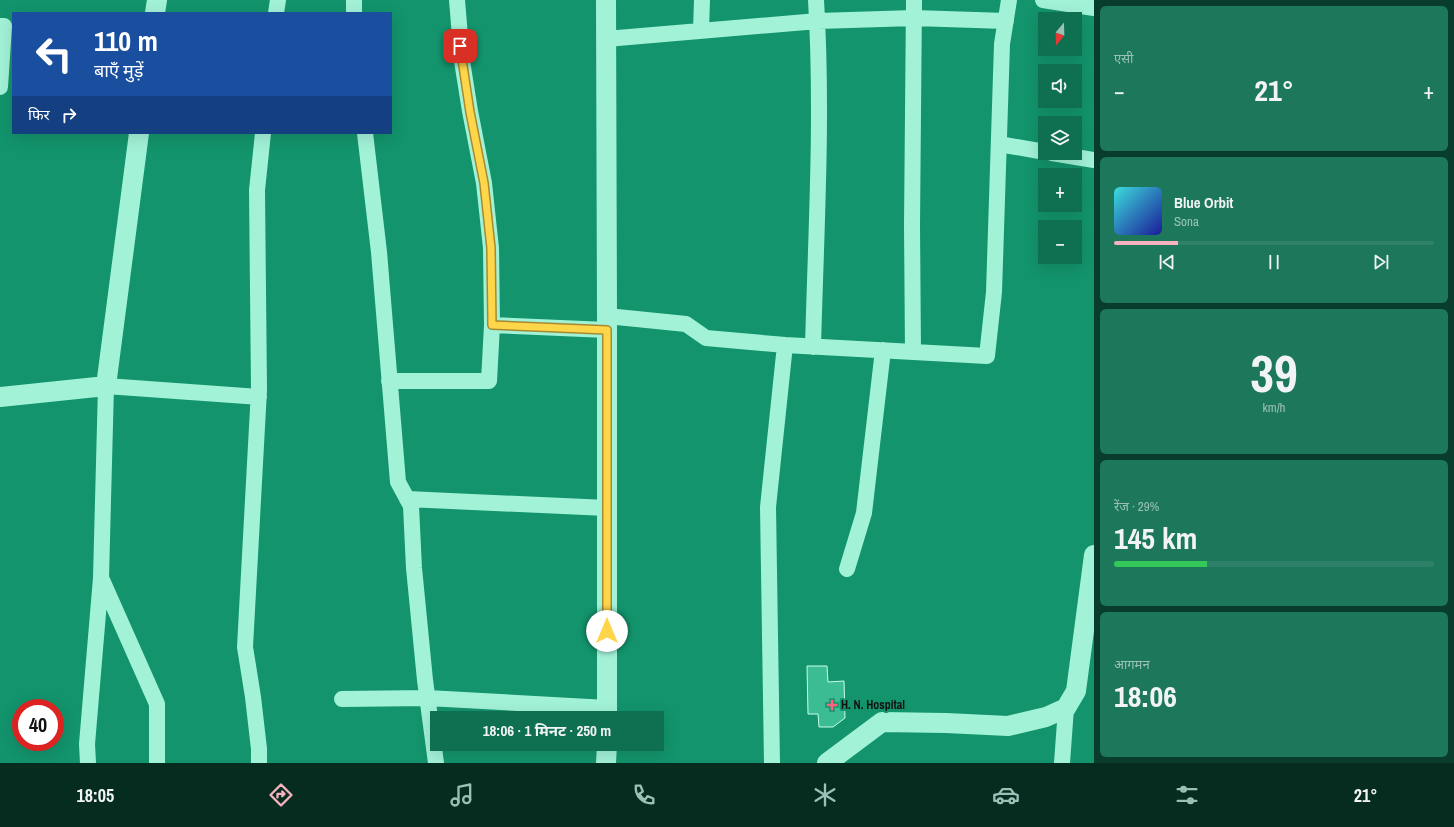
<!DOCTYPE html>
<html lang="hi">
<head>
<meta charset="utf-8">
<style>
  body { margin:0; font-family:"Archivo Narrow","Noto Sans Devanagari",sans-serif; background:#1c775b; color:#f1f3f6; height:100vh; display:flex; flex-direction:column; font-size:15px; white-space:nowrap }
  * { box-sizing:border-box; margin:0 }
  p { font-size:13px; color:#9bc1b7 }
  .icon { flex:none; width:22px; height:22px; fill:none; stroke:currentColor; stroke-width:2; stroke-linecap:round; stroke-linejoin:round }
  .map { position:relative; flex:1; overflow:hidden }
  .side { display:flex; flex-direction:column; gap:6px; padding:6px; background:#083d2d; width:360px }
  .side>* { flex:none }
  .hud { position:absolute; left:12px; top:12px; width:380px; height:122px; border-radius:0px; box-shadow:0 4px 16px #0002; background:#1a4fa0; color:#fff; overflow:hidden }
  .needle { width:26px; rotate:199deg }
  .controls { position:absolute; left:1038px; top:12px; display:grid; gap:8px }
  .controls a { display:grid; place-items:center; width:44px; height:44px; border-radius:0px; background:#0e6f51; box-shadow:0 4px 16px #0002; font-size:20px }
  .speed { position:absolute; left:12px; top:699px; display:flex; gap:8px; font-size:20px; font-weight:700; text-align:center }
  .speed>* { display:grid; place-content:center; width:52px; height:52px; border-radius:50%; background:#0e6f51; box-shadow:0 4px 16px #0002; line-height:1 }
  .speed .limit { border:6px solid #d22; background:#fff; color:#111 }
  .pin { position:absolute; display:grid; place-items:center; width:34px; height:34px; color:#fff; margin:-17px; border-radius:8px; box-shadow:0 2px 6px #0006 }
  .me { position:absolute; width:44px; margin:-22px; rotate:0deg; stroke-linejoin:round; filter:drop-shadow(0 0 3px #0008) }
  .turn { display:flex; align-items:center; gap:14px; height:84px; padding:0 16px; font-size:18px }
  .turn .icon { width:52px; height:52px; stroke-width:2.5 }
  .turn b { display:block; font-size:28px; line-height:34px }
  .then { display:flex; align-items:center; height:38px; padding:0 16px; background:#0003; gap:8px; font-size:15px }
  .big { font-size:30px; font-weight:700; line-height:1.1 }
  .side .widget { flex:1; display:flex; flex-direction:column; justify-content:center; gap:6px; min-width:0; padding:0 14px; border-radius:6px; background:#1c775b }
  .side .dial { align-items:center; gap:0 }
  .dial b { font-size:52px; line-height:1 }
  .song { display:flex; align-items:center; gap:12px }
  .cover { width:48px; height:48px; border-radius:6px; background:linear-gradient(135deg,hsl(180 70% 55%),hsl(240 70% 35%)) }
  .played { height:4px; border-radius:2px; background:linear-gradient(90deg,#f7b2c0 20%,#2e8168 20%) }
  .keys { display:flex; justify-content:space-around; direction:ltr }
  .heat { display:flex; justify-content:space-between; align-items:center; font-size:22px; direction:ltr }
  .charge { height:6px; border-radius:3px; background:linear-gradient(90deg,#34c759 29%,#2e8168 0) }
  .trip { position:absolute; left:430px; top:711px; width:234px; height:40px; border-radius:0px; background:#0e6f51; box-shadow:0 4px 16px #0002; font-weight:700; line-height:40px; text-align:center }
  .tabs { display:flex; height:64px; justify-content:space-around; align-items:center; background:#062c20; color:#9bc1b7 }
  .tabs .icon { width:28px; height:28px }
  .tabs .on { color:#f7b2c0 }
  .tabs b { font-size:18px; color:#f1f3f6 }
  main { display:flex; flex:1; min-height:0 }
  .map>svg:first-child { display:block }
  .building { fill:#3cbc93; stroke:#c9fdec }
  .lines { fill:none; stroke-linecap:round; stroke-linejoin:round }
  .minor { stroke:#a2f2d8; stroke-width:16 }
  .tertiary { stroke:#a2f2d8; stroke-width:20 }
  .route-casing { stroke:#a68a30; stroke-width:10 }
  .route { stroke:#ffd54a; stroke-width:7 }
  .poi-dot { fill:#ff637d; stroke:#13946c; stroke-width:1.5 }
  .labels { text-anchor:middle; stroke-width:4; stroke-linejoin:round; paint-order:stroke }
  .poi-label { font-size:12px; font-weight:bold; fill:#111; stroke:#13946c; text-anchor:start }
</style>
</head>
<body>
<main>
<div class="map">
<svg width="1094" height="763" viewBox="0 0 1094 763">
  <rect width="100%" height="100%" fill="#13946c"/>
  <path class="building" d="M807,666H827L828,682L844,681L845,718L833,727H819L818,714H808Z"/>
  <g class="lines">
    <path class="minor" d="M354,0V13
      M1043,0L1094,8
      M276,13L278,0
      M0,26H4L0,87
      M701,31L702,0
      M606,39L818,21L914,18L1006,21
      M365,133L379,252L398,482L411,506L414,568L425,680L436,763
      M999,144L1045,152
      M1052,153L1094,160
      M607,316L686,324L706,338L785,345L987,356L994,292L1002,44L1009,0
      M492,325L607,330
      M813,347C816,231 823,115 816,0
      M913,352L912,225L914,0
      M389,381H489L492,325L491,248L484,183L470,111L462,61L457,0
      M407,499L607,508
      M847,569L864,513L883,350
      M102,580L157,704V763
      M342,699L427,698L607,708
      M88,763L87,744L101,578L106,386L259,397
      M259,763V749L253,697L245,647L259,390L257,190L263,133
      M772,763L768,507L785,345
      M1062,763L1066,708"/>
    <path class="tertiary" d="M606,0L607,316V718
      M155,13L157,0
      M0,397L106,386L139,133
      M606,763L607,744
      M827,763L882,722L946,723L1008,726L1046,717L1066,708L1076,691L1094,555"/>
  </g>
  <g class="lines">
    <defs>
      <path id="route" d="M460,46L470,112L484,183L491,248L492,325L607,330V631"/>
    </defs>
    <use href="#route" class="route-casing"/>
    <use href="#route" class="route"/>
  </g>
  <path class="poi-dot" d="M830 699h4v4h4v4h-4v4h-4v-4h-4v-4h4z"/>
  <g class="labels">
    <g class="poi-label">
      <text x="841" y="709">H. N. Hospital</text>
    </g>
  </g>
</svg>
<div class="controls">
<a><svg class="needle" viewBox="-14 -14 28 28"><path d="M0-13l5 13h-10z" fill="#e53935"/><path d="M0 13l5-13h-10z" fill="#9bc1b7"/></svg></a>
<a><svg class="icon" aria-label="sound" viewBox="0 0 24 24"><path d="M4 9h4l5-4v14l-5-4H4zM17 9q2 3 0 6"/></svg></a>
<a><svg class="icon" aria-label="layers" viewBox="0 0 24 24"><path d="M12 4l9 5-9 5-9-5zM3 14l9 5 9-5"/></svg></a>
<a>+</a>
<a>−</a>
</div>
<div class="speed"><div class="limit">40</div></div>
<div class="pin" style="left:460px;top:46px;background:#d93025"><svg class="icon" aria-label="arrive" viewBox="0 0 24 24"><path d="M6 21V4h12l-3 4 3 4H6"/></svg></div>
<svg class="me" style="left:607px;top:631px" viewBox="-20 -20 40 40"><circle r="19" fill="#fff"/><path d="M0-13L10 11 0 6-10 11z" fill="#ffd54a"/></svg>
<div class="trip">18:06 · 1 मिनट · 250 m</div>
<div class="hud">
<div class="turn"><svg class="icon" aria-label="left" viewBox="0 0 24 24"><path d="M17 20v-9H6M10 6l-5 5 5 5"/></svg><div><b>110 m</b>बाएँ मुड़ें</div></div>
<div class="then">फिर<svg class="icon" aria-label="right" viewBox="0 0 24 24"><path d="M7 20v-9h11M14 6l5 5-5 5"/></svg></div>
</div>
</div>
<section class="side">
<div class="widget"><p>एसी</p>
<div class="heat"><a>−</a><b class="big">21°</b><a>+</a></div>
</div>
<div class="widget">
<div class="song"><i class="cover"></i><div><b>Blue Orbit</b><p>Sona</p></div></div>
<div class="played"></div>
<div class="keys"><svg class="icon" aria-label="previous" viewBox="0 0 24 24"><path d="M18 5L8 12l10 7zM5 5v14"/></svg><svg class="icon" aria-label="pause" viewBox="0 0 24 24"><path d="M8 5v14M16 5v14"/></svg><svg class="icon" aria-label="next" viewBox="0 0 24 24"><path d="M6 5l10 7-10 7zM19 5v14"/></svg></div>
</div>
<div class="widget dial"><b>39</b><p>km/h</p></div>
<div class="widget"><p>रेंज · 29%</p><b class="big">145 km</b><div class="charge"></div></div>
<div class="widget"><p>आगमन</p><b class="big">18:06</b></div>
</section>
</main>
<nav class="tabs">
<b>18:05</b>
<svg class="icon on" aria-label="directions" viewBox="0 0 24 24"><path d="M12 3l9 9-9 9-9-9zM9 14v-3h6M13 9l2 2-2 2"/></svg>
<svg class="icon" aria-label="music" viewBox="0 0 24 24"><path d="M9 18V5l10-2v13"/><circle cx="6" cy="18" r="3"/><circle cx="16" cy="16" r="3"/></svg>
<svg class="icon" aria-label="phone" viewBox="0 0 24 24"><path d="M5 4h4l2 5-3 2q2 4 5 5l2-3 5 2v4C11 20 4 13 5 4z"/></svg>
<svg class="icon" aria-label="climate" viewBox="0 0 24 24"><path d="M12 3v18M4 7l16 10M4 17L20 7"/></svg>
<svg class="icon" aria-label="car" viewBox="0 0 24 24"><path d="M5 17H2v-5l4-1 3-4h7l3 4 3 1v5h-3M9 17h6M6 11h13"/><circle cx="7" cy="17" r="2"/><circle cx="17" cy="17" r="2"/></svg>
<svg class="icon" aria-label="filters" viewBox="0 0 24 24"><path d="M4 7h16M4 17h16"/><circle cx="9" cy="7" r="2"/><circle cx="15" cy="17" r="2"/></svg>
<b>21°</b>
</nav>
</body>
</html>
